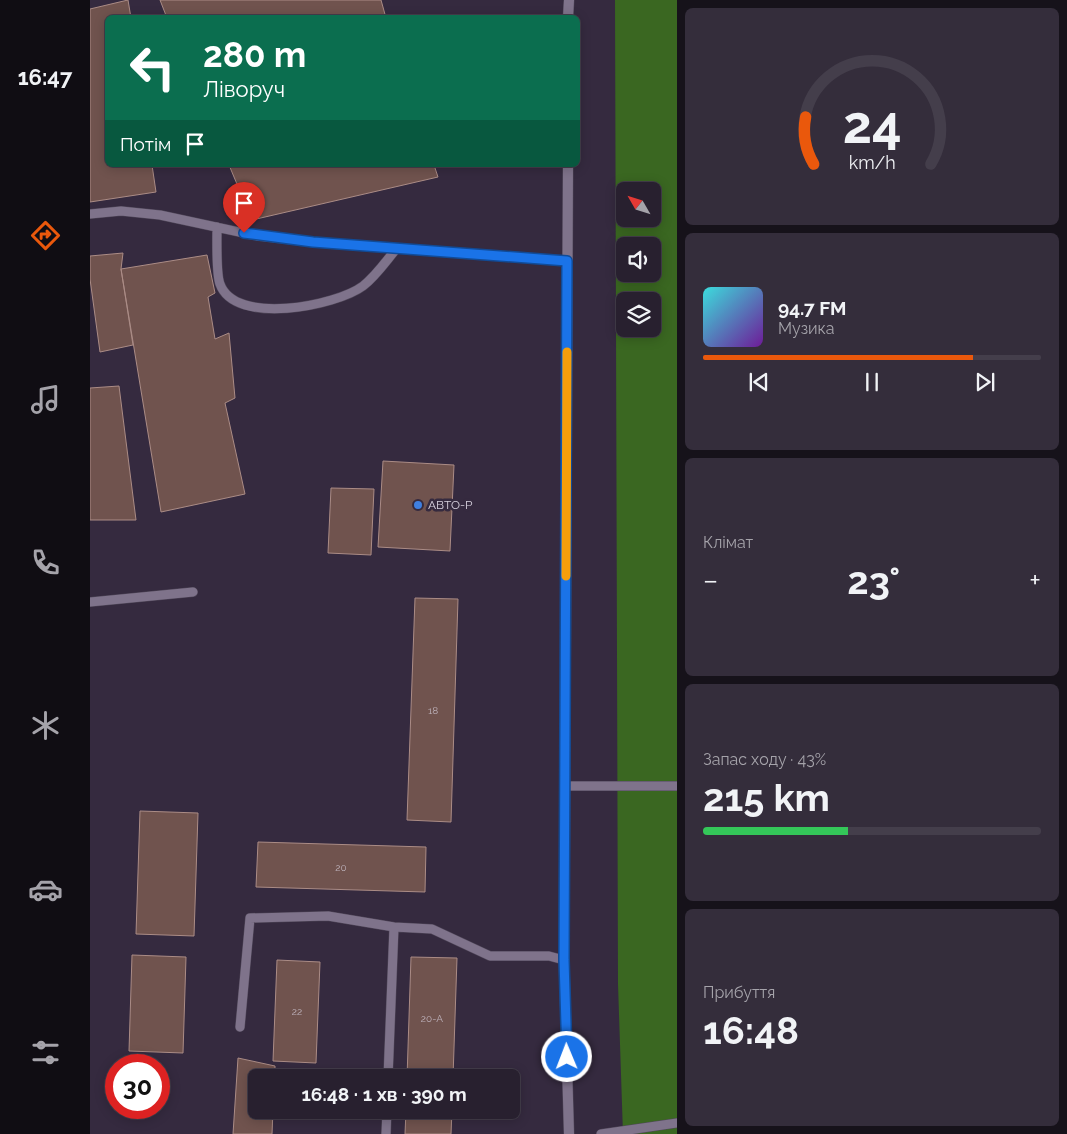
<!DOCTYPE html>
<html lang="uk">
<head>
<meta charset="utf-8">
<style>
  body { margin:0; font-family:Raleway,sans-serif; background:#342d3b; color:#f1f3f6; height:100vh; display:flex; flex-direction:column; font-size:19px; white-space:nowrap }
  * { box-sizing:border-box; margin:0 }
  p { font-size:16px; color:#a5a3aa }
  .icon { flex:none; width:28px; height:28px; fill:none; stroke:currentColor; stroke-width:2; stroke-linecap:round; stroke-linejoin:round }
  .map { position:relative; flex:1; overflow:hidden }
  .panel { display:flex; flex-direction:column; gap:8px; padding:8px; background:#16121a; width:390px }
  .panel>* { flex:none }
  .guide { position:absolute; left:15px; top:15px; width:475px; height:152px; border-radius:8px; box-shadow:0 2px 12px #0003,0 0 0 1px #443e4b; background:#0b6e4f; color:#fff; overflow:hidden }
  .needle { width:32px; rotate:309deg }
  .tools { position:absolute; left:526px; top:182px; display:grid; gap:10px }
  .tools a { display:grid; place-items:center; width:45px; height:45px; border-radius:8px; background:#28202f; box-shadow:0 2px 12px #0003,0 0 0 1px #443e4b; font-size:25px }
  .speed { position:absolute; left:15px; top:1054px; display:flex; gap:10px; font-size:25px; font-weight:700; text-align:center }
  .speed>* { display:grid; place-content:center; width:65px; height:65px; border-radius:50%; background:#28202f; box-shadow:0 2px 12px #0003,0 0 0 1px #443e4b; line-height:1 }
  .speed .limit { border:8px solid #d22; background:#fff; color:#111 }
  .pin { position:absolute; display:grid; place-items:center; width:42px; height:42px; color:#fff; margin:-51px -21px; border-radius:50% 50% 50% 0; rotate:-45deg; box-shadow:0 0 5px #0007 }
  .pin .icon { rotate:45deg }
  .me { position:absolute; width:55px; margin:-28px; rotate:359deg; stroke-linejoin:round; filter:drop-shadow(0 0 4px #0008) }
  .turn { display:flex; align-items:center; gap:18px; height:105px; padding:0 15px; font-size:22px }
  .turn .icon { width:65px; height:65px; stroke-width:2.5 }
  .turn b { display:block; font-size:35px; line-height:42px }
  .then { display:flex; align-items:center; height:48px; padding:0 15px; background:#0003; gap:10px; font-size:19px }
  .big { font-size:38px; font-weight:700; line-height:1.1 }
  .panel .card { flex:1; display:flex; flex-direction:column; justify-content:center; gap:8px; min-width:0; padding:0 18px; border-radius:8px; background:#342d3b }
  .panel .dial { align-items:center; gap:0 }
  .dial svg { height:130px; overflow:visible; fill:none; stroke:#443e4b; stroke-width:7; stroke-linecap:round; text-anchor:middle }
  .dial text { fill:#f1f3f6; stroke:none }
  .song { display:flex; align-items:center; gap:15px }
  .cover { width:60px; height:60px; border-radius:8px; background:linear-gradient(135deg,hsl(180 70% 55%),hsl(280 70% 35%)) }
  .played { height:5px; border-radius:2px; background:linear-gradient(90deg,#ea580c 80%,#443e4b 80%) }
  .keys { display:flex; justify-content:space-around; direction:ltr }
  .heat { display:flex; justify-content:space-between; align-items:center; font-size:28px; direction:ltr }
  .charge { height:8px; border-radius:4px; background:linear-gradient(90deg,#34c759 43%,#443e4b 0) }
  .trip { position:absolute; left:158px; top:1069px; width:272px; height:50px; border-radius:8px; background:#28202f; box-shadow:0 2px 12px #0003,0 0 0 1px #443e4b; font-weight:700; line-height:50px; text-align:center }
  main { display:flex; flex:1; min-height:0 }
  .tabs { display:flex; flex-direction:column; width:90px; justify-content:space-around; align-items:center; background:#100d13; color:#a5a3aa }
  .tabs .icon { width:35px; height:35px }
  .tabs .active { color:#ea580c }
  .tabs b { font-size:22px; color:#f1f3f6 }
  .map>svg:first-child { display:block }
  .forest { fill:#3a6721; fill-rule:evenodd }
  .building { fill:#70534e; stroke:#ab8c86 }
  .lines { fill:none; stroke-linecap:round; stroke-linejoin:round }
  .service-casing { stroke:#51485a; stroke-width:10 }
  .minor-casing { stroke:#51485a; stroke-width:11 }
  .service { stroke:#7f738b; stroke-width:9 }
  .minor { stroke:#7f738b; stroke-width:10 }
  .route-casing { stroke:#114b97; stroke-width:12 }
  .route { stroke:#1a73e8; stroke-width:9 }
  .slow { stroke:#f59e0b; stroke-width:9 }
  .shop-dot { fill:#3f7fe0; stroke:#352a3f; stroke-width:2 }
  .labels { text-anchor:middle; stroke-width:5; stroke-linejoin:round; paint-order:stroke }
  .number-label { font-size:10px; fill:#beb2bb }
  .poi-label { font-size:12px; fill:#d8d2df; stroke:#352a3f; text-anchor:start }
</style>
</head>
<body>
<main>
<nav class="tabs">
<b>16:47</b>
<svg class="icon active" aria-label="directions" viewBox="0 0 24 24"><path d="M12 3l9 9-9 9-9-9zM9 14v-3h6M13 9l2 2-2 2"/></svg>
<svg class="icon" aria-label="music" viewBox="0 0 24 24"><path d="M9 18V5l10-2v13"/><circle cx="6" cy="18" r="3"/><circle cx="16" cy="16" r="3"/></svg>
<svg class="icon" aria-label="phone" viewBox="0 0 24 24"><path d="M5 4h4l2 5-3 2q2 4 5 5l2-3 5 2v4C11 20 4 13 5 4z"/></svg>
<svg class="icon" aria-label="climate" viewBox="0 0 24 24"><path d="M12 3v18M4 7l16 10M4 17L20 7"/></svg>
<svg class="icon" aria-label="car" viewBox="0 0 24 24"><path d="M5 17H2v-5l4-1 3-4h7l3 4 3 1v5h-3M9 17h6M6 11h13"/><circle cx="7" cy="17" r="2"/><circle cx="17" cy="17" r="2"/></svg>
<svg class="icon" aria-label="filters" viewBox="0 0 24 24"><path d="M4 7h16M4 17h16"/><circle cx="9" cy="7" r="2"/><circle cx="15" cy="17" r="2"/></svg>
</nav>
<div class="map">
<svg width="587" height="1134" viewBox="0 0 587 1134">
  <rect width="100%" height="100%" fill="#352a3f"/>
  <path class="forest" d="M525,0H587V1134H533L528,984ZM535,191H562V219H535ZM535,246H562V274H535ZM535,301H562V329H535Z"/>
  <path class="building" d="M38,0L41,18H18V165H62L66,192L0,202V9Z
    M70,0H291L296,18H77Z
    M139,165H344L348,177L162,220Z
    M33,253L31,269L43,345L10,352L0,279V256Z
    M117,255L125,293L118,297L125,339L139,333L145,398L135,403L155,494L71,512L31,269Z
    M29,386L46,520H0V388Z
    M293,461L364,465L360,551L288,547Z
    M241,488L284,489L281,555L238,553Z
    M325,598L368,599L361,822L317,820Z
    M50,811L108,813L104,936L46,934Z
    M168,842L336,847L335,892L166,887Z
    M42,955L96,957L93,1053L39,1051Z
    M321,957L367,958L363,1078H317Z
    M187,960L230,962L226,1063L183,1061Z
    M148,1058L185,1066V1078H166V1110H183L182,1134H143Z
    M316,1110H362L361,1134H315Z"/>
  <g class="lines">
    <defs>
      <path id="service" d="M0,214L31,211L70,215L168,236L223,242L477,261
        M127,227C127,240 126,274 130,284C145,326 246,306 273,286C286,276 296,261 307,248
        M0,602L103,592
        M475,786H587
        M150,1027L160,918L238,916L304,927L342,929L400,956H459L474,960
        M298,1078L304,927
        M296,1134L297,1110
        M511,1134L587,1123"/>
      <path id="minor" d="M478,18L479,0
        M478,165L474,960L479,1134"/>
    </defs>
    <use href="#service" class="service-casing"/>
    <use href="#minor" class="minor-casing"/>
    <use href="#service" class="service"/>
    <use href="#minor" class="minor"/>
  </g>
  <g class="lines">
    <defs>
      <path id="route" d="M154,233L223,242L477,261L474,960L477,1057"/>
    </defs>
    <use href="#route" class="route-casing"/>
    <use href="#route" class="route"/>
    <path class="slow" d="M476,576L477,352"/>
  </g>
  <circle class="shop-dot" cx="328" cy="505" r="5"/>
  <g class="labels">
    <g class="number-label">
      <text x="343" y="714">18</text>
      <text x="251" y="871">20</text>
      <text x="207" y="1015">22</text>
      <text x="342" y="1022">20-А</text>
    </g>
    <g class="poi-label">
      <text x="338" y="509">АВТО-Р</text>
    </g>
  </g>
</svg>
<div class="tools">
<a><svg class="needle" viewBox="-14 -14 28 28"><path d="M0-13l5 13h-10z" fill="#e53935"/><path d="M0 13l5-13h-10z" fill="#a5a3aa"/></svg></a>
<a><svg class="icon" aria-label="sound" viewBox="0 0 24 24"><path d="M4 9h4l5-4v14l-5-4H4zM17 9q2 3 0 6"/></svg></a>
<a><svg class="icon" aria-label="layers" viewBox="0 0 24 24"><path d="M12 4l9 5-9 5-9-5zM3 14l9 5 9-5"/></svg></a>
</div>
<div class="speed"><div class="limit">30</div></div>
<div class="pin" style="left:154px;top:233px;background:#d93025"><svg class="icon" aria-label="arrive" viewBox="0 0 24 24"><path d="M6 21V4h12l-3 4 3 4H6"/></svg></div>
<svg class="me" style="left:477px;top:1057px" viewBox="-20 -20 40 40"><circle r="17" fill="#1a73e8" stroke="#fff" stroke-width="3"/><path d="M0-11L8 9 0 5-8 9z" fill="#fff"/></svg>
<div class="trip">16:48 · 1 хв · 390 m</div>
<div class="guide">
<div class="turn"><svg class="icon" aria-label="left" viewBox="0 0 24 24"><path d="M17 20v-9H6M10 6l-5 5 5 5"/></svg><div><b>280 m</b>Ліворуч</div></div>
<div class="then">Потім<svg class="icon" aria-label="arrive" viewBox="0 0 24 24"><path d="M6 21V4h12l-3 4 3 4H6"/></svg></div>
</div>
</div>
<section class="panel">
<div class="card dial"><svg viewBox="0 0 100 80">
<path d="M14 69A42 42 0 1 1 86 69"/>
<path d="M14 69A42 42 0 0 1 9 40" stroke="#ea580c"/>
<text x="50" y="56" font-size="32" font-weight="700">24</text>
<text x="50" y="72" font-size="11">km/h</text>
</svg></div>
<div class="card">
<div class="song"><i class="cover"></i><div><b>94.7 FM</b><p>Музика</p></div></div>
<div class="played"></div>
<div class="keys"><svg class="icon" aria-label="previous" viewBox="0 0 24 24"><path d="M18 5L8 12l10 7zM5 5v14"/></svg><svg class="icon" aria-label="pause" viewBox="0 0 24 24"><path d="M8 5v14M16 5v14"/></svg><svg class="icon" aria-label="next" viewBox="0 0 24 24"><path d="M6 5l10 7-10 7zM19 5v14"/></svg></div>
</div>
<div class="card"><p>Клімат</p>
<div class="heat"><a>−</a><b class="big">23°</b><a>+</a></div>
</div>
<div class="card"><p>Запас ходу · 43%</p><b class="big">215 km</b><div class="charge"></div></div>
<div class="card"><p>Прибуття</p><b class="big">16:48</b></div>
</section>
</main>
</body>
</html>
